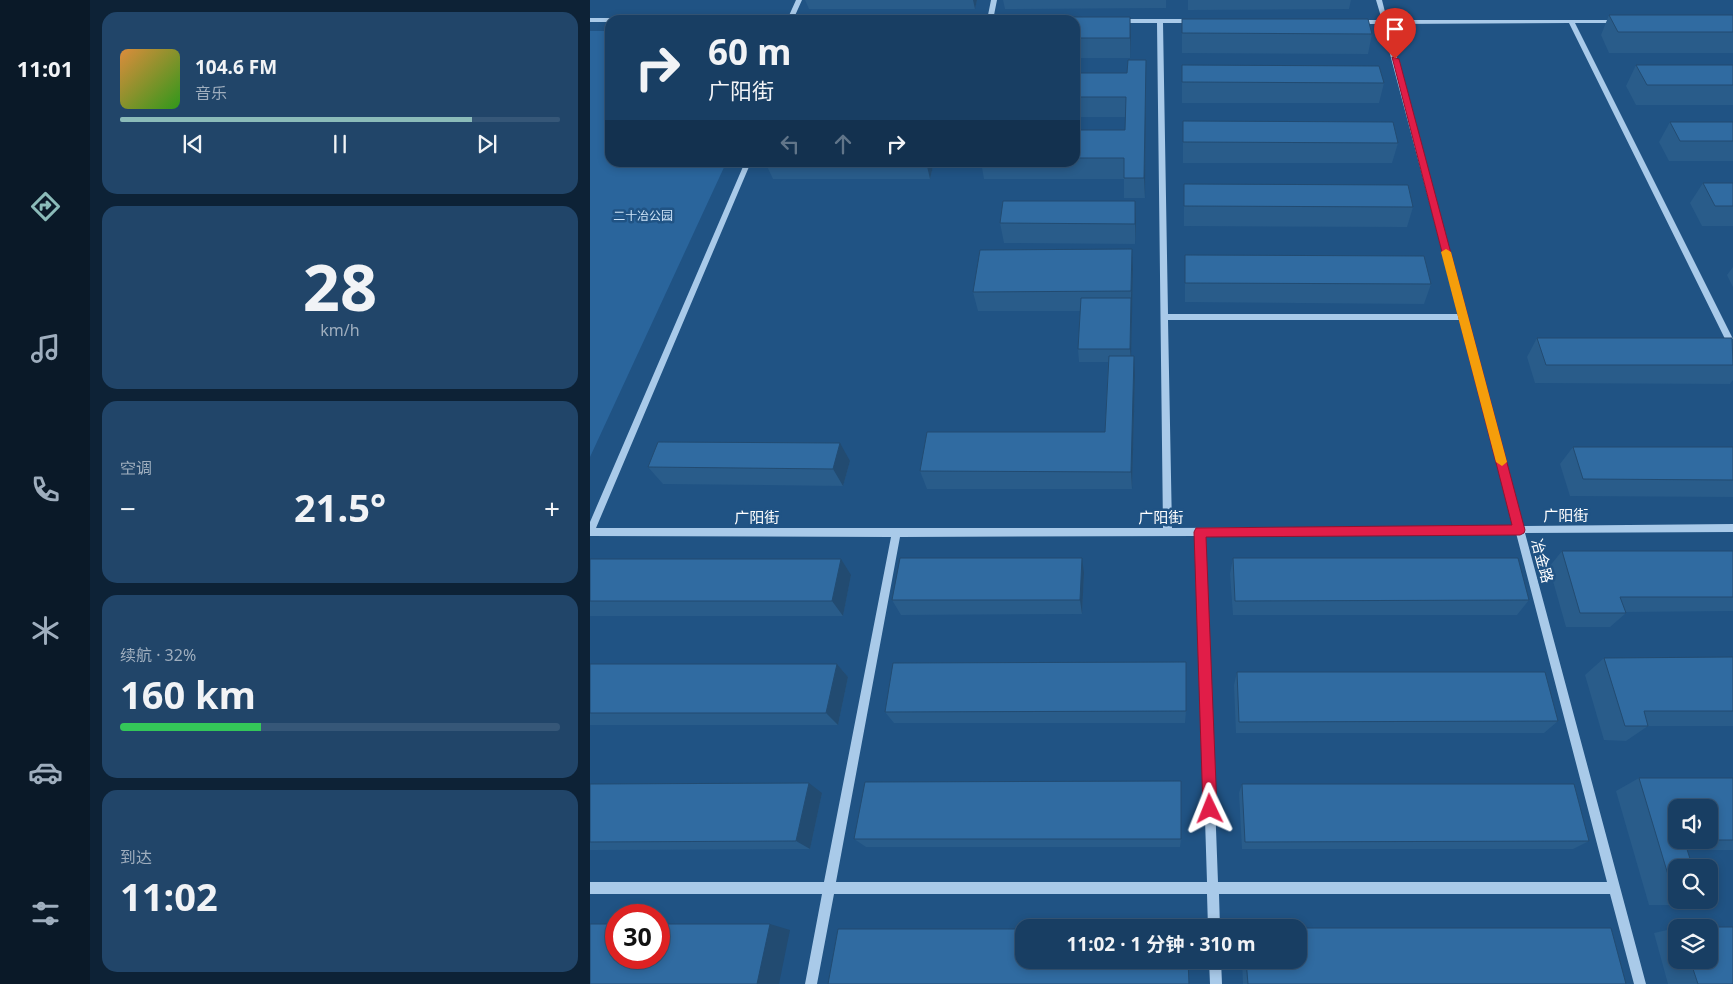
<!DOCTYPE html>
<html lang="zh">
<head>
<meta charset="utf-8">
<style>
  body { margin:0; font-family:"Noto Sans","Noto Sans SC",sans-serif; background:#214569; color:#f1f3f6; height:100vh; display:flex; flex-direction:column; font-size:19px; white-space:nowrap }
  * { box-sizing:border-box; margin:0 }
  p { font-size:16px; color:#9faebe }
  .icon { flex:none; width:28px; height:28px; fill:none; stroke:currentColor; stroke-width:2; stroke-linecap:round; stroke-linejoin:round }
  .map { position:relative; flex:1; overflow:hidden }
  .panel { display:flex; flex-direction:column; gap:12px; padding:12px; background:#0d2236; width:500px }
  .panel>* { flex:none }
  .top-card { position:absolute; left:15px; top:15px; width:475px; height:152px; border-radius:15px; box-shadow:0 2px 8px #0003,0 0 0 1px #365778; background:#183e63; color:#f1f3f6; overflow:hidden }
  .tools { position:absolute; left:1078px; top:799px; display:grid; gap:10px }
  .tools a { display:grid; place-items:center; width:50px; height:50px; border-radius:10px; background:#183e63; box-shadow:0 2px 8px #0003,0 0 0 1px #365778; font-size:25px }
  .speed { position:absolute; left:15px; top:904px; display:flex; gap:10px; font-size:25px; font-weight:700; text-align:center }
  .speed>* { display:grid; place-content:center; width:65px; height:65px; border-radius:50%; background:#183e63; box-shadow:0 2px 8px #0003,0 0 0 1px #365778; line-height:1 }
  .speed .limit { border:8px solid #d22; background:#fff; color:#111 }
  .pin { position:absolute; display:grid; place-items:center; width:42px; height:42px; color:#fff; margin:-51px -21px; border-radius:50% 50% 50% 0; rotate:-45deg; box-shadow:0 0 5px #0007 }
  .pin .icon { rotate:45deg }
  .me { position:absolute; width:55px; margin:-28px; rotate:358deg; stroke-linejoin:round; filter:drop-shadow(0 0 4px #0008) }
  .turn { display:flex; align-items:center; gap:18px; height:105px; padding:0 20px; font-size:22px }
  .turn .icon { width:65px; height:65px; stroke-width:2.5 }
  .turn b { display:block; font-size:35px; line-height:42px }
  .lanes { display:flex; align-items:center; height:48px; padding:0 20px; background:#0003; justify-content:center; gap:25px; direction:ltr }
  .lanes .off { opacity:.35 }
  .big { font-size:38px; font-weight:700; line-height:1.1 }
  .panel .card { flex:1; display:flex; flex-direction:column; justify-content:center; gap:8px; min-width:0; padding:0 18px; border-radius:15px; background:#214569 }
  .panel .dial { align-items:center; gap:0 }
  .dial b { font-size:65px; line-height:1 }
  .song { display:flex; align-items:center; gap:15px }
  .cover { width:60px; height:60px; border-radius:8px; background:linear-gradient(135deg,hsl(30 70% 55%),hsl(110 70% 35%)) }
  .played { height:5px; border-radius:2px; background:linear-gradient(90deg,#8bbbb9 80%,#365778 80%) }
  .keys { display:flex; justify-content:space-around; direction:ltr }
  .heat { display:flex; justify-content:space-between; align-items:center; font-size:28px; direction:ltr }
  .charge { height:8px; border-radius:4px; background:linear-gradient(90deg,#34c759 32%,#365778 0) }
  .trip { position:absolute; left:425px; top:919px; width:292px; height:50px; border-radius:15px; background:#183e63; box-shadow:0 2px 8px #0003,0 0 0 1px #365778; font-weight:700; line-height:50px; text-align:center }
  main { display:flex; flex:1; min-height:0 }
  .tabs { display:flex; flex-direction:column; width:90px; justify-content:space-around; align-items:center; background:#0a1928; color:#9faebe }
  .tabs .icon { width:35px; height:35px }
  .tabs .active { color:#8bbbb9 }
  .tabs b { font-size:22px; color:#f1f3f6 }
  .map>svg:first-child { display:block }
  .green { fill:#2a659c }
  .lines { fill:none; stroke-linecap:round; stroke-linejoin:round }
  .minor { fill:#a9cae9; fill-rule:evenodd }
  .wall { fill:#295c8a }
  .shaded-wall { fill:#224b71 }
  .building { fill:#306ba1; stroke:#224b71; fill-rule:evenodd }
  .route { fill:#e11d48; stroke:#92132f }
  .slow { fill:#f59e0b }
  .labels { text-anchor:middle; stroke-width:5; stroke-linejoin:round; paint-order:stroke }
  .far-park-label { font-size:12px; fill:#cde3f7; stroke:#205384 }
  .street-label { font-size:15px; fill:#fff; stroke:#205384 }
</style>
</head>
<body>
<main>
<nav class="tabs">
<b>11:01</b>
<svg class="icon active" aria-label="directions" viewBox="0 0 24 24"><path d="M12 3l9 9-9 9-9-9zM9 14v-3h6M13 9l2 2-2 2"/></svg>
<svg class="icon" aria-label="music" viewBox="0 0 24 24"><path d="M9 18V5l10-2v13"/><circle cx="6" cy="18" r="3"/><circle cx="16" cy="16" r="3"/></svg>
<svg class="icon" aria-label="phone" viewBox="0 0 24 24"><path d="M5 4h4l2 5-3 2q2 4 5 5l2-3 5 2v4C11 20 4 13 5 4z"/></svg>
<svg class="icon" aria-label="climate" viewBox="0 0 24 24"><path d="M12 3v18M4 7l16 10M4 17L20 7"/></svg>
<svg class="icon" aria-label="car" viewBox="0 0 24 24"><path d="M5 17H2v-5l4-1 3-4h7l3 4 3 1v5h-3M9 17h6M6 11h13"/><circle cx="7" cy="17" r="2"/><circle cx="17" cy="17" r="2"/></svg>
<svg class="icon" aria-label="filters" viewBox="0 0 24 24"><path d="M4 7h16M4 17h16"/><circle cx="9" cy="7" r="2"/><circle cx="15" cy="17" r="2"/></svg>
</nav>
<section class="panel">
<div class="card">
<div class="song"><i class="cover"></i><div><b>104.6 FM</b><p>音乐</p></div></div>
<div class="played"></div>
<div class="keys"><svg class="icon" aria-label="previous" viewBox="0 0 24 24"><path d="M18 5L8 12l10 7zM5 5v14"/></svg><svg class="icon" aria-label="pause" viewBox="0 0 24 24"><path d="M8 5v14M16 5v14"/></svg><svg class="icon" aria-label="next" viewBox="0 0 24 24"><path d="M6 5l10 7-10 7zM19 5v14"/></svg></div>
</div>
<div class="card dial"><b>28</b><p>km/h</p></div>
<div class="card"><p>空调</p>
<div class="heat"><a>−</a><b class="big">21.5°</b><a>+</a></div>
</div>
<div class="card"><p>续航 · 32%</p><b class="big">160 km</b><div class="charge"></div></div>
<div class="card"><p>到达</p><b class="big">11:02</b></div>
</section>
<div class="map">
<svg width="1143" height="984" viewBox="0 0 1143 984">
  <rect width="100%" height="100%" fill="#205384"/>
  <path class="green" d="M0,31H20V162L136,163L0,457Z"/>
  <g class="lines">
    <path class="minor" d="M206,0H212L203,20H197Z
      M401,0H407L403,20H397Z
      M786,0H792L797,20H1030L1031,21L1028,23H985L1143,339V350L1139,347L979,23L798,24L933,526L1143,524V532L935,533L1056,984H1044L1020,894H629L630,928H618L617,894H244L227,984H215L232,894H0V882H234L301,537L0,536V522L155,162H161L6,528H573L567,23H531L528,21L531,19H603L606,21L603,23H573L578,314H869L792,24H768L765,22L768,20H792ZM578,320H870L924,526L582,528ZM926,533L1017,882H628L615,536ZM606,536L617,882H246L310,537Z
      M0,18H156L159,20H20V22H0Z
      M619,960H631L632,984H620Z"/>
  </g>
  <path class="wall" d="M215,0H387L385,9H219Z
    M413,0H576V8L415,9Z
    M598,0H761L759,9L598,10Z
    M1019,15H1143V53H1019L1011,35Z
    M592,19L782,34L778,54L592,53Z
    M485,20L541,37L540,58H485Z
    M592,65L794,83L789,103H592Z
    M1046,65H1143V105H1046L1036,86Z
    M485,73L556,81L555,198H534V179H394L391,162H485V130H535L536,117H485Z
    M593,121L808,143L802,163H593Z
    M1080,122H1143V161H1079L1069,142Z
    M175,162H344L340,179H183Z
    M1113,183H1143V226H1112L1100,203Z
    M594,184L823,207L817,227L594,226Z
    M545,201L546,222L545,244L414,243L410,223Z
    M595,255L841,284L834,304L595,302Z
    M1143,267V287L1137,275Z
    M543,269L541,356L545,375L542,489H337L330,471L515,432L518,362H489L488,349L490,311H388L383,292Z
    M947,338L1143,339V380L1140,384L945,383L937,357Z
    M983,447H1143V497L980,496L970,464Z
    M260,461L253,486L73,484L58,467Z
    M972,551H1143V611L1035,612L1036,613L1020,627H976L959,567Z
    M643,558L939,600L927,615H643L640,574Z
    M0,559L261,575L253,616H0Z
    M494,573L492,614L311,615L302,600Z
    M1143,657V726H1058L1036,741L1014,740L995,675L1014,658Z
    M0,664H247L258,677L248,725H0Z
    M647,672L968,721L954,733H646L644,685Z
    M596,711L595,723H304L295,712Z
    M1049,778H1143V850H1097L1086,868V900H1103L1085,905H1059L1026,791Z
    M0,784L232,793L220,849L0,850Z
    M652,784L999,841L983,849H652L649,793Z
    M264,839H591L590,847H276Z
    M1090,927H1143V984H1078L1064,933L1086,928V960H1119V928H1088Z
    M652,960H709L1036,984H653Z"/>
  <path class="shaded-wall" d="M383,0H387L385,9Z
    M540,17L541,37L540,58Z
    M556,60V81L555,198L554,178Z
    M336,162H344L340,179Z
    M545,201L546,222L545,244Z
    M542,249L543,269L541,362L540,349Z
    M544,356L545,375L542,489L541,472Z
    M250,443L260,461L253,486L243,469Z
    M492,558L494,573L492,614L490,600Z
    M251,559L261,575L253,616L242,601Z
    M247,664L258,677L248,725L236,713Z
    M219,783L232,793L220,849L206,841Z
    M180,924L200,930L189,984H167Z"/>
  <path class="building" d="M1019,15H1143V32H1028Z
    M231,17H540V38H485V20H230Z
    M592,19H778L782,34L592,33Z
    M538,60H556L554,178H534V158H485V130H535L536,97H485V73H537Z
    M592,65L789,66L794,83L592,82Z
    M1046,65H1143V85H1057Z
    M593,121L803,122L808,143L593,142Z
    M1080,122H1143V141H1090Z
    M1113,183H1143V206H1125Z
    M594,184L818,185L823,207L594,206Z
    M413,201H545V224L410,223Z
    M542,249L541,291L383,292L390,250Z
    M595,255L834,256L841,284L595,283Z
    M491,298H541L540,349H488Z
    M947,338H1142L1143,365H956Z
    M519,356H544L541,472L330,471L337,432H515Z
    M68,442L250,443L243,469L58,467Z
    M983,447H1143V480L993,479Z
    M972,551H1143V597H1030L1036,613H990Z
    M310,558H492L490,600H302Z
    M643,558H928L939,600L645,601Z
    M0,559H251L242,601H0Z
    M1143,657V711H1054L1058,726H1035L1014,658Z
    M596,662V711L295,712L303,663Z
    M0,664H247L236,713H0Z
    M647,672H955L968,721L649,722Z
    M1049,778H1143V840H1094L1103,868H1086V898H1085ZM1086,808H1119V840H1086Z
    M591,781V839H264L275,782Z
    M219,783L206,841L0,842V784Z
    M652,784H984L999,841L655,842Z
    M0,924H26V958H69V924H180L167,984H0Z
    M1090,927H1143V984H1108L1100,960H1119V928Z
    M709,928H1021L1036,984H658L656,960H709Z
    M248,929H434V960H598L599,984H238Z"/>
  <path class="route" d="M802,57L809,59L935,530L934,533L930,535L616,537L627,809L625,814L620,816L615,814L613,809L604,532L606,528L922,525Z"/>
  <path class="slow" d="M856,249L861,252L917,462L912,466L906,462L851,252Z"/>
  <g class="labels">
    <g class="far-park-label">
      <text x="53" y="220">二十冶公园</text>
    </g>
    <g class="street-label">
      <text x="976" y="521">广阳街</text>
      <text x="167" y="523">广阳街</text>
      <text x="571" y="523">广阳街</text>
      <text transform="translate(952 561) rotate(75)" y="5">冶金路</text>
    </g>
  </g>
</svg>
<div class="tools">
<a><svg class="icon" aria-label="sound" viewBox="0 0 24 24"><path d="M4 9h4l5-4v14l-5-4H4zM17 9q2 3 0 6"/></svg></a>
<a><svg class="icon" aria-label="search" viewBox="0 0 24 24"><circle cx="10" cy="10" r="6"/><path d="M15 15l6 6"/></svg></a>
<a><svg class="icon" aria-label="layers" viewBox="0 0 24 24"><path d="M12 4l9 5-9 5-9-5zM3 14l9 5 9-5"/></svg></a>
</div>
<div class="speed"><div class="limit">30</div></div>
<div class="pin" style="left:805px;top:59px;background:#d93025"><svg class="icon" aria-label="arrive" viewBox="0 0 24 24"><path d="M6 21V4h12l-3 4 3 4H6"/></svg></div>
<svg class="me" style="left:620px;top:809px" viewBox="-20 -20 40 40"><path d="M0-17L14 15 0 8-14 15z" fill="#e11d48" stroke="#fff" stroke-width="4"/></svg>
<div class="trip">11:02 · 1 分钟 · 310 m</div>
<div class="top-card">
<div class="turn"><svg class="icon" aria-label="right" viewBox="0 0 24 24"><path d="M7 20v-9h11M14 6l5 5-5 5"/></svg><div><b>60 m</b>广阳街</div></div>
<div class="lanes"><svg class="icon off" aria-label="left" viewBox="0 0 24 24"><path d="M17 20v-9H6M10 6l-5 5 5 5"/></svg><svg class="icon off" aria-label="ahead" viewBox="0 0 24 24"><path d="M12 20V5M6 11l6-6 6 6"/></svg><svg class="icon" aria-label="right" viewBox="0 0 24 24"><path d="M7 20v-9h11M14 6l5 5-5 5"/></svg></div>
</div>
</div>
</main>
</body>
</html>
